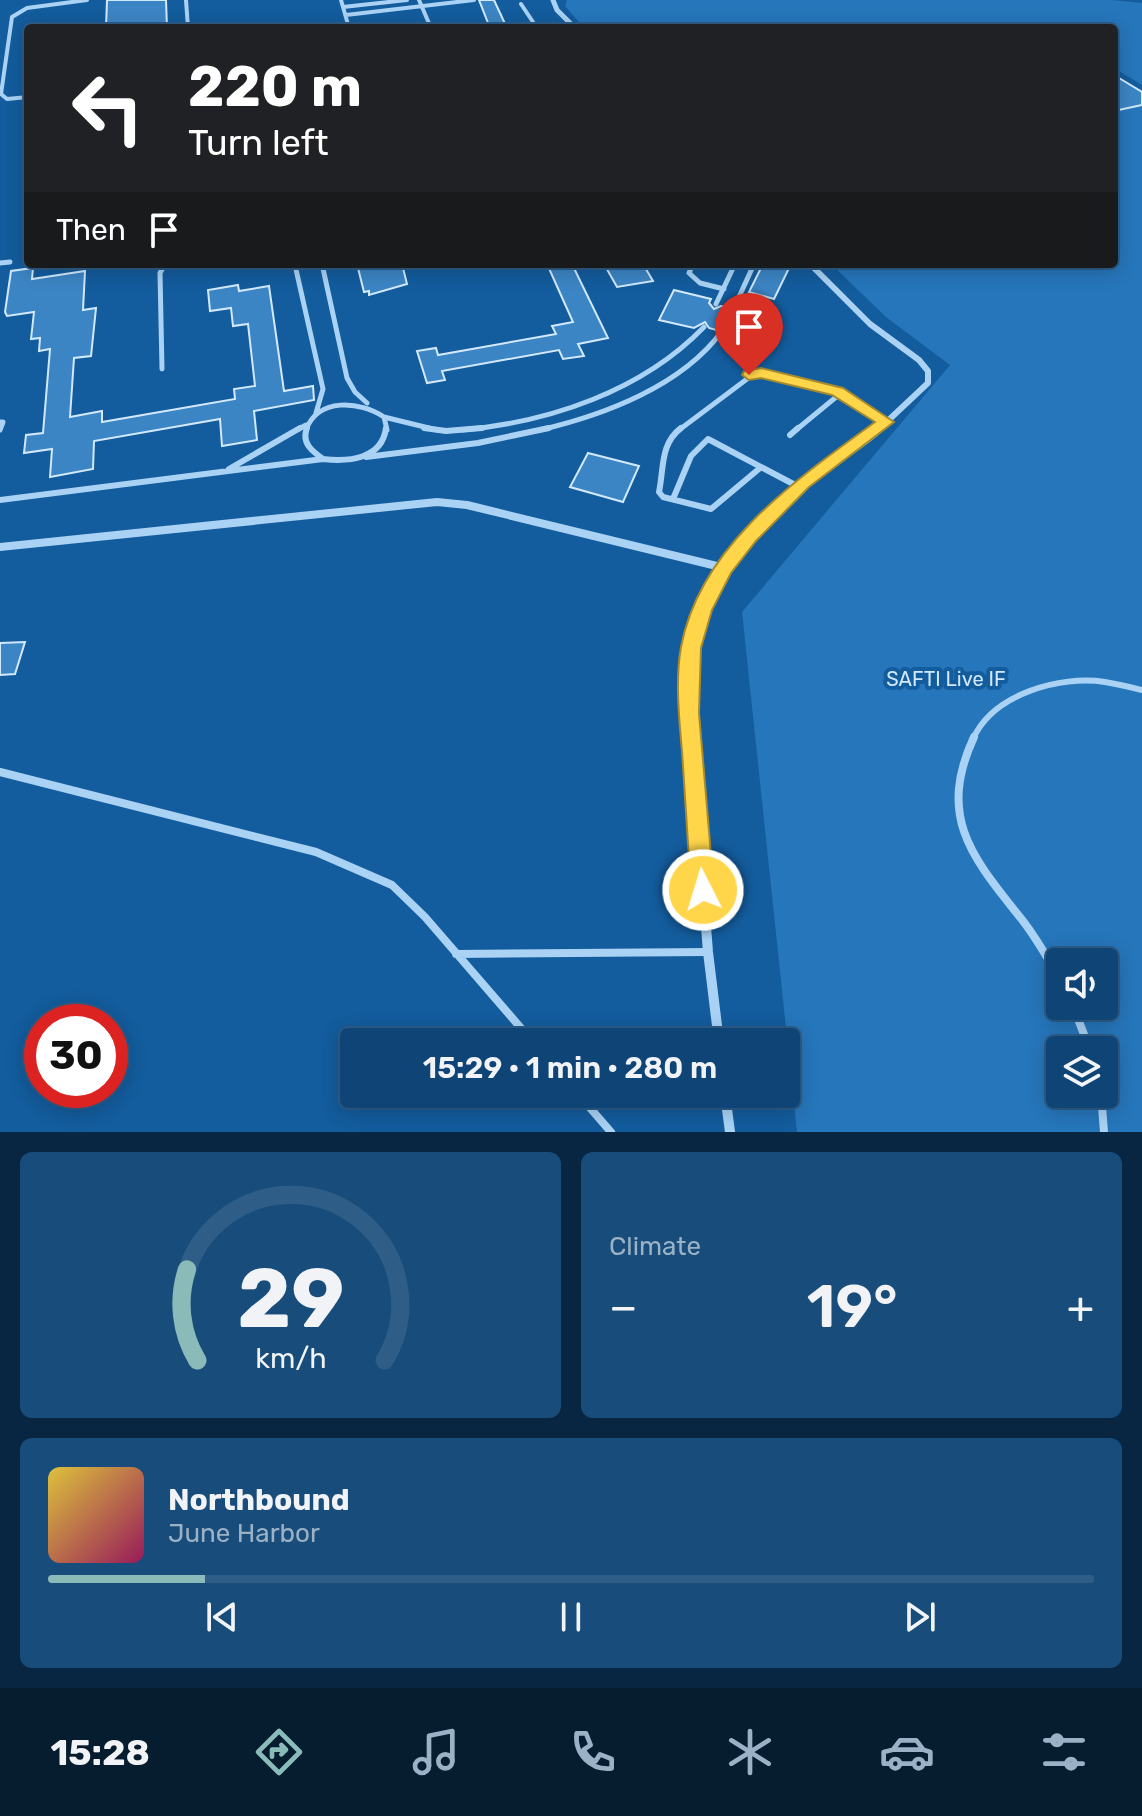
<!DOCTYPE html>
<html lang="en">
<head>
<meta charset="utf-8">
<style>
  body { margin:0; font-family:Rubik,sans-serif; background:#174c7b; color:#f1f3f6; height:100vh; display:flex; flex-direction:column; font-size:30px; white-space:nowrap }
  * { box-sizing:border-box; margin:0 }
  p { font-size:26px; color:#9bb1c5 }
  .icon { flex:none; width:44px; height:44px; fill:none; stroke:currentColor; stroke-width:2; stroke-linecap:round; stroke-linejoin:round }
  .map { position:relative; height:1132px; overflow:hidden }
  .details { display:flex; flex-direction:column; gap:20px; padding:20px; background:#082641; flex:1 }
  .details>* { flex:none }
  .banner { position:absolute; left:24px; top:24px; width:1094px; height:244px; border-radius:8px; box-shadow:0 4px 20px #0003,0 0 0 2px #2e5d88; background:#202124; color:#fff; overflow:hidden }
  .tools { position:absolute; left:1046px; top:948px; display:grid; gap:16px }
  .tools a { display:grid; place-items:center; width:72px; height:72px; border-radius:8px; background:#0e4576; box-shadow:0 4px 20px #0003,0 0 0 2px #2e5d88; font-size:40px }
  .speed { position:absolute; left:24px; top:1004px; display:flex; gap:16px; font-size:40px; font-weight:700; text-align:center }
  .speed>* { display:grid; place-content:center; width:104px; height:104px; border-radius:50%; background:#0e4576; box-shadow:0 4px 20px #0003,0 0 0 2px #2e5d88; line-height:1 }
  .speed .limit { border:12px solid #d22; background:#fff; color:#111 }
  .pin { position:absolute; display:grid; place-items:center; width:68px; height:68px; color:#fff; margin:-82px -34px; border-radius:50% 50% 50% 0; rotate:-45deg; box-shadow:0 0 8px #0007 }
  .pin .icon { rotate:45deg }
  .me { position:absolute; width:88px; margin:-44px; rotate:355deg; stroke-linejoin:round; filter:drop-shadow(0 0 6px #0008) }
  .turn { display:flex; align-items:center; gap:28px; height:168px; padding:0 32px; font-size:36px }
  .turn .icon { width:104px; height:104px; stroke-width:2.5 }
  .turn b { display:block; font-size:56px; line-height:68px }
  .then { display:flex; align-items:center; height:76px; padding:0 32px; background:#0003; gap:16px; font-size:30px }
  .big { font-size:60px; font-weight:600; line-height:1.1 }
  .details .card { flex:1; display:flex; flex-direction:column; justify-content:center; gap:12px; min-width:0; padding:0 28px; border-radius:12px; background:#174c7b }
  .details .dial { align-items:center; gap:0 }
  .dial svg { height:208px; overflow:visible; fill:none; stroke:#2e5d88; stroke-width:7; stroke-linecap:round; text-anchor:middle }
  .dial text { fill:#f1f3f6; stroke:none }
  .song { display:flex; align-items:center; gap:24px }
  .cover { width:96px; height:96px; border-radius:12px; background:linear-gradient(135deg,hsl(50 70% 55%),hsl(330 70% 35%)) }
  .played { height:8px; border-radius:4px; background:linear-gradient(90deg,#8bbbb9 15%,#2e5d88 15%) }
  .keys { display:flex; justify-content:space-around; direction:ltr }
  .heat { display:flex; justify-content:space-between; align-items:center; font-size:44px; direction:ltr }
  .details .tiles { flex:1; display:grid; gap:20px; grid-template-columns:1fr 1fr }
  .card:last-child { grid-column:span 2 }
  .trip { position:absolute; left:340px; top:1028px; width:460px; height:80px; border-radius:8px; background:#0e4576; box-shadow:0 4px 20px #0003,0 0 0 2px #2e5d88; font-weight:600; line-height:80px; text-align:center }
  .tabs { display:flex; height:128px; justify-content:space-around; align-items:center; background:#061c2f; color:#9bb1c5 }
  .tabs .icon { width:56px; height:56px }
  .tabs .selected { color:#8bbbb9 }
  .tabs b { font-size:36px; color:#f1f3f6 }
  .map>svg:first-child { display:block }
  .green { fill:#2676bb; fill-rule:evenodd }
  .building { fill:#3c85c4; stroke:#d2e9fd; stroke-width:2 }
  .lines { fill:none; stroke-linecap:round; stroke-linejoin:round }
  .service-far3 { stroke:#a9d2f4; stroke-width:4 }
  .service-far2 { stroke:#a9d2f4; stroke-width:5 }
  .service-far1 { stroke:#a9d2f4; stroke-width:6 }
  .service { stroke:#a9d2f4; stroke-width:8 }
  .minor-far3 { stroke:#a9d2f4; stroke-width:5 }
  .minor-far2 { stroke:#a9d2f4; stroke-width:6 }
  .minor-far1 { stroke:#a9d2f4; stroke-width:8 }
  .minor { stroke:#a9d2f4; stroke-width:10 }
  .route { fill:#ffd54a; stroke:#a68a30; stroke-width:2 }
  .labels { text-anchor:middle; stroke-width:8; stroke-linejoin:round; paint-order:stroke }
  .park-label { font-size:20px; fill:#d2e9fd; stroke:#135c9d }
</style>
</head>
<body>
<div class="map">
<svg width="1142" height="1132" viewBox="0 0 1142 1132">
  <rect width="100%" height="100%" fill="#135c9d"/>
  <path class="green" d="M567,0H1112L1142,3V85L1114,68V28H584L565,6Z
    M1142,105V1132H797L742,612L950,365L886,317L831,264H1114V112ZM1060,962H1104V1006H1060ZM1060,1050H1104V1094H1060Z"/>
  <path class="building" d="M107,0H166L167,28H106Z
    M479,0H494L507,28H490Z
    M1114,75L1142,92V105L1114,111Z
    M379,264H402L407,284L369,295V291L364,292L358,268Z
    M547,264H572L608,338L578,344L584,356L563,359L559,350L442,371L445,380L427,383L417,351L436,348L438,355L556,334L552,326L573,322Z
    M604,264H643L653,281L617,287Z
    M763,264H791L774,299L749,292Z
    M33,268L32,279L85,271L83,310L96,308L91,356L74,358L70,417L102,411V422L235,399L234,389L255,386L248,324L233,326L231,308L210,311L208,290L238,285L239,291L269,286L284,391L313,386L314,400L254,411L257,440L222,446L220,419L94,441L93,469L50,477L52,449L24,453L26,435L43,433L50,349L39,351L40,338L31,339L34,312L7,316L5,312L11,271Z
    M674,290L711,299L709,303L714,309L721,306L729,307L732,313L739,310L748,312L738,335L727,333L724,326L716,330L709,328L705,322L694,328L659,320Z
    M588,453L639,466L623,502L570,487Z
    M25,642L15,674L0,675V643Z"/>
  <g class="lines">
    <path class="service-far3" d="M186,0L188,28
      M341,0L349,28
      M419,0L431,28
      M521,4L537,28
      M343,7L407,0
      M346,15L474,0
      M28,97L7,99L1,94L12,17L27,8L87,0"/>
    <path class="service-far2" d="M0,263L10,262
      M246,264L261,267L313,264
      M322,264L347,378L355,392L367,403
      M693,264L689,273L700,283L724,289
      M295,265L323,389L316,413
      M716,304L735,264
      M734,308L754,264
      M162,369L160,273L165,264
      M384,417L437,430
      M0,422H3L0,430
      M297,430L306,425
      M306,430C318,397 360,401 384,417L387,430
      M462,430C550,422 642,391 704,327
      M540,430C604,415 682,386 722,331
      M679,430L755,373L837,391L886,422
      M796,430L841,393"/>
    <path class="service-far1" d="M307,428C301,443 312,451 323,459
      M424,428L446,431L482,428
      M681,428C660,444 664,468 659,492L663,497L711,509L760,468
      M790,435L798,428
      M366,457L478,443L549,428
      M323,459C349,462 382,459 386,428
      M229,469L300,428
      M673,499L691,456L708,439L799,487
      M0,500L323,459
      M973,739C993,694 1060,675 1105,682C1117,684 1130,687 1142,690"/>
    <path class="service" d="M974,737C936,819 974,859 1023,921C1037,939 1048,959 1060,979
      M0,772L316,852L392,885L425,917L533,1042
      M456,954L708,952
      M1073,1006L1090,1050
      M578,1094L611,1132
      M1101,1094L1104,1132"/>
    <path class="minor-far3" d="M553,0L557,10L575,28"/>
    <path class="minor-far2" d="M810,264L870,324L919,360L928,371V383L878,430"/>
    <path class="minor-far1" d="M0,547L437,502L467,505L725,568
      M691,739C689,710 686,675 691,646C704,584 755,521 805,482C829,463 858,449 880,428"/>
    <path class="minor" d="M691,737L708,952L719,1042
      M725,1094L730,1132"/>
  </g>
  <path class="route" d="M761,368L843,388L894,422L809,487L756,541L731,573L712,610L701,648L699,713L714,890L711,898L703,902L695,898L691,890C688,844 685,797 682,751C679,718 675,680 681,647C700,545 797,479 875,422L832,395L761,378L749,380L742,375L744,371Z"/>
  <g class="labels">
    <g class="park-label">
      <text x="946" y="686">SAFTI Live IF</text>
    </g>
  </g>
</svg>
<div class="tools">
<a><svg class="icon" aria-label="sound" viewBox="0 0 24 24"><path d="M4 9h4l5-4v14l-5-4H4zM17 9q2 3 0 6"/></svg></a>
<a><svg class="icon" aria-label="layers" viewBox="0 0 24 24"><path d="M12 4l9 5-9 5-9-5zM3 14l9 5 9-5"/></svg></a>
</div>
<div class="speed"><div class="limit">30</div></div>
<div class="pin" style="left:749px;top:375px;background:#d93025"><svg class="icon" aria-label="arrive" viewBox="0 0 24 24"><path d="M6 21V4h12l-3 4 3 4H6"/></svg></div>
<svg class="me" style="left:703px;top:890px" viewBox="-20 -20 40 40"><circle r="17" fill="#ffd54a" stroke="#fff" stroke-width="3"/><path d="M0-11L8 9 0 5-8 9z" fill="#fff"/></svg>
<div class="trip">15:29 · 1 min · 280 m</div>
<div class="banner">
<div class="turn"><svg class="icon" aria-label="left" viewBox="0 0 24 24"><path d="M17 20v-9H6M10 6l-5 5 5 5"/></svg><div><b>220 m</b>Turn left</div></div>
<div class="then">Then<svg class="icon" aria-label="arrive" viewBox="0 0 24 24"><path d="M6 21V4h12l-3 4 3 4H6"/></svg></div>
</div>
</div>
<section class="details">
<div class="tiles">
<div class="card dial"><svg viewBox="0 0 100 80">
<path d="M14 69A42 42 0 1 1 86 69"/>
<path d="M14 69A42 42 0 0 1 10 34" stroke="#8bbbb9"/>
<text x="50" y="56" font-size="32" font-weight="700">29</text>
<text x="50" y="72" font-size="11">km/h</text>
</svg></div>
<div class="card"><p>Climate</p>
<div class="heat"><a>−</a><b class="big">19°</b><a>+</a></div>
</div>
<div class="card">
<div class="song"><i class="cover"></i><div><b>Northbound</b><p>June Harbor</p></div></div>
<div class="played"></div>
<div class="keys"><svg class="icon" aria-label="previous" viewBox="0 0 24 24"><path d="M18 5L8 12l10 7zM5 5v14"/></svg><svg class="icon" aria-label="pause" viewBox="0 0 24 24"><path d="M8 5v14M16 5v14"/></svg><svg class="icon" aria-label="next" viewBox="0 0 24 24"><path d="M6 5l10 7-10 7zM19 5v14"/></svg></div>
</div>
</div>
</section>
<nav class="tabs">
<b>15:28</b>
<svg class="icon selected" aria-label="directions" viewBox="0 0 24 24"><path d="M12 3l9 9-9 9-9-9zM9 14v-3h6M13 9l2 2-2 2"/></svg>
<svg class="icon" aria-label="music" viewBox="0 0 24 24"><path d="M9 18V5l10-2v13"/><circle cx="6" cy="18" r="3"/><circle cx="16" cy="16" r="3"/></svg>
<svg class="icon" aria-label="phone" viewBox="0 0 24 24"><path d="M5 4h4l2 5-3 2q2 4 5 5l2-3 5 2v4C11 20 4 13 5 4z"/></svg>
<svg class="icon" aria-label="climate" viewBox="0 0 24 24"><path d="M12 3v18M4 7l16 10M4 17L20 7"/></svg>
<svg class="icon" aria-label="car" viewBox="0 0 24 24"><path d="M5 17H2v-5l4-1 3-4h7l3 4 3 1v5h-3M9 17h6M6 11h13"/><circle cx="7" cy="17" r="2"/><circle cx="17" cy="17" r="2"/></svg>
<svg class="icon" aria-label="filters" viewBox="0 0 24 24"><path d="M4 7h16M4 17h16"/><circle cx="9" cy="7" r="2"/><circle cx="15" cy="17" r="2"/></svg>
</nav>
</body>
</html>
